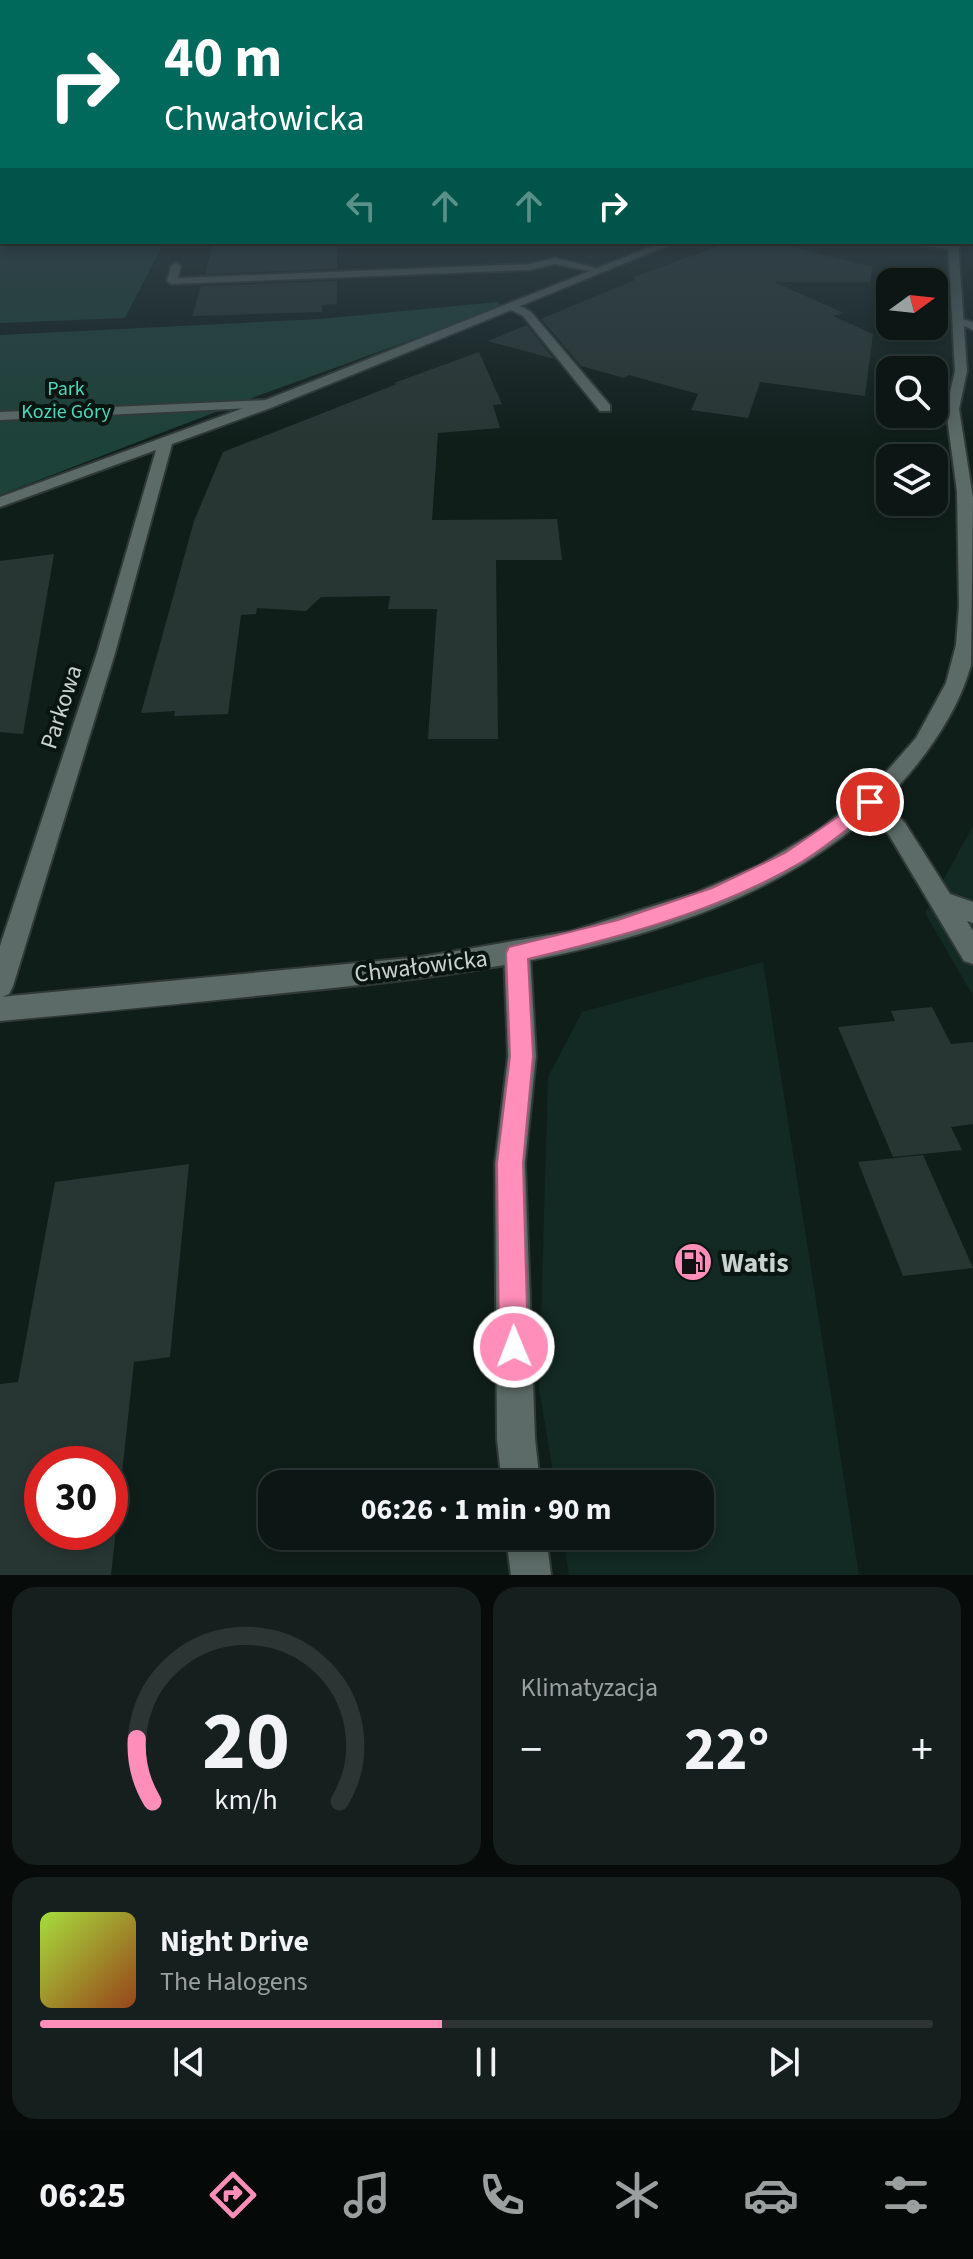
<!DOCTYPE html>
<html lang="pl">
<head>
<meta charset="utf-8">
<style>
  body { margin:0; font-family:"Source Sans 3",sans-serif; background:#151f1d; color:#f1f3f6; height:100vh; display:flex; flex-direction:column; font-size:30px; white-space:nowrap }
  * { box-sizing:border-box; margin:0 }
  p { font-size:26px; color:#9a9fa0 }
  .icon { flex:none; width:44px; height:44px; fill:none; stroke:currentColor; stroke-width:2; stroke-linecap:round; stroke-linejoin:round }
  .map { position:relative; height:1575px; overflow:hidden }
  .side { display:flex; flex-direction:column; gap:12px; padding:12px; background:#070c0b; flex:1 }
  .side>* { flex:none }
  .top-card { position:absolute; left:0px; top:0px; width:974px; height:244px; box-shadow:0 4px 12px #0003,0 0 0 2px #2c3534; background:#00695c; color:#fff; overflow:hidden }
  .needle { width:52px; rotate:75deg }
  .fabs { position:absolute; left:876px; top:268px; display:grid; gap:16px }
  .fabs a { display:grid; place-items:center; width:72px; height:72px; border-radius:16px; background:#0c1614; box-shadow:0 4px 12px #0003,0 0 0 2px #2c3534; font-size:40px }
  .speed { position:absolute; left:24px; top:1446px; display:flex; gap:16px; font-size:40px; font-weight:700; text-align:center }
  .speed>* { display:grid; place-content:center; width:104px; height:104px; border-radius:50%; background:#0c1614; box-shadow:0 4px 12px #0003,0 0 0 2px #2c3534; line-height:1 }
  .speed .limit { border:12px solid #d22; background:#fff; color:#111 }
  .pin { position:absolute; display:grid; place-items:center; width:68px; height:68px; color:#fff; margin:-34px; border:4px solid #fff; border-radius:50%; box-shadow:0 2px 8px #0007 }
  .me { position:absolute; width:88px; margin:-44px; rotate:359deg; stroke-linejoin:round; filter:drop-shadow(0 0 6px #0008) }
  .turn { display:flex; align-items:center; gap:28px; height:168px; padding:0 32px; font-size:36px }
  .turn .icon { width:104px; height:104px; stroke-width:2.5 }
  .turn b { display:block; font-size:56px; line-height:68px }
  .lanes { display:flex; align-items:center; height:76px; padding:0 32px; background:#0003; justify-content:center; gap:40px; direction:ltr }
  .lanes .off { opacity:.35 }
  .big { font-size:60px; font-weight:700; line-height:1.1 }
  .side .card { flex:1; display:flex; flex-direction:column; justify-content:center; gap:12px; min-width:0; padding:0 28px; border-radius:24px; background:#151f1d }
  .side .dial { align-items:center; gap:0 }
  .dial svg { height:208px; overflow:visible; fill:none; stroke:#2c3534; stroke-width:7; stroke-linecap:round; text-anchor:middle }
  .dial text { fill:#f1f3f6; stroke:none }
  .song { display:flex; align-items:center; gap:24px }
  .cover { width:96px; height:96px; border-radius:12px; background:linear-gradient(135deg,hsl(80 70% 55%),hsl(20 70% 35%)) }
  .played { height:8px; border-radius:4px; background:linear-gradient(90deg,#ff8eba 45%,#2c3534 45%) }
  .keys { display:flex; justify-content:space-around; direction:ltr }
  .heat { display:flex; justify-content:space-between; align-items:center; font-size:44px; direction:ltr }
  .side .tiles { flex:1; display:grid; gap:12px; grid-template-columns:1fr 1fr }
  .card:last-child { grid-column:span 2 }
  .trip { position:absolute; left:258px; top:1470px; width:456px; height:80px; border-radius:24px; background:#0c1614; box-shadow:0 4px 12px #0003,0 0 0 2px #2c3534; font-weight:700; line-height:80px; text-align:center }
  .tab-bar { display:flex; height:128px; justify-content:space-around; align-items:center; background:#050908; color:#9a9fa0 }
  .tab-bar .icon { width:56px; height:56px }
  .tab-bar .selected { color:#ff8eba }
  .tab-bar b { font-size:36px; color:#f1f3f6 }
  .map>svg:first-child { display:block }
  .built { fill:#132924 }
  .green { fill:#1d4239 }
  .building { fill:#283633; fill-rule:evenodd }
  .lines { fill:none; stroke-linecap:round; stroke-linejoin:round }
  .service-casing { stroke:#313937; stroke-width:4 }
  .minor-casing { stroke:#313937; stroke-width:4 }
  .secondary-casing { stroke:#313937; stroke-width:4 }
  .service { fill:#5c6b67; fill-rule:evenodd }
  .minor { fill:#5c6b67; fill-rule:evenodd }
  .secondary { fill:#5c6b67; fill-rule:evenodd }
  .route { fill:#ff8eba; stroke:#a65c79; stroke-width:2 }
  .labels { text-anchor:middle; stroke-width:8; stroke-linejoin:round; paint-order:stroke }
  .far-park-label { font-size:20px; fill:#4fd8bc; stroke:#081511 }
  .street-label { font-size:24px; fill:#cbd3d1; stroke:#081511 }
  .near-poi-label { font-size:28px; font-weight:bold; fill:#cbd3d1; stroke:#081511; text-anchor:start }
</style>
</head>
<body>
<div class="map">
<svg width="973" height="1575" viewBox="0 0 973 1575">
  <rect width="100%" height="100%" fill="#101e1a"/>
  <path class="built" d="M973,826V996L925,913Z
    M763,962L859,1575H569L563,1536H700V1484H555L539,1388L548,1077L582,1012Z"/>
  <path class="green" d="M0,221L2,242H164L125,318L0,323Z
    M498,302L502,307L260,395L0,495V335L320,319Z"/>
  <path class="building" d="M214,242H337V269L205,274Z
    M730,242H774L872,267L870,282H774L844,313L833,316L873,334L865,396L760,382L748,418L691,410L698,394L629,375L624,378L581,366L541,319L635,280L634,277Z
    M337,281V304L322,305V312L192,316L201,286Z
    M527,325L554,359L488,341Z
    M479,352L502,404L493,405L500,428L438,433L432,520L557,519L562,560H496L498,739H428L437,609H388L390,596L321,597L306,611L257,608L256,614L241,615L228,714L174,716L175,711L141,713L194,521L223,452L397,384L394,383Z
    M54,554L23,734L0,732V561Z
    M932,1007L951,1044L973,1042V1124L951,1127L962,1150L893,1157L838,1027L895,1021L891,1011Z
    M923,1155L973,1268L903,1276L858,1162Z
    M189,1164L170,1357L134,1362L111,1575H0V1384L18,1382L55,1182ZM42,1464H110V1532H42Z"/>
  <g class="lines">
    <defs>
      <path id="service" d="M555,258L604,270L599,273L555,264L530,270L172,284L167,281L171,266L176,263L181,266L178,278L530,264Z
        M954,317L973,322V330L954,321Z
        M268,400L275,404L273,407L0,420V412Z
        M870,794L878,796L905,823L950,894L973,902V923L967,921L973,931V964L964,961L889,835L859,802L862,796Z"/>
      <path id="minor" d="M663,242H676L520,306L531,312L610,405V411H600L523,316L511,310L273,407L172,444L115,653L13,986L9,994L0,998V946L97,653L156,450L0,507V497L263,401Z
        M895,242H931L960,247L955,250Z
        M517,942L526,945L530,953L536,1056L525,1163L535,1439L540,1484H502L497,1439L495,1163L508,1056L504,953L508,945Z
        M506,1536H546L551,1575H511Z"/>
      <path id="secondary" d="M948,242H958L967,371L959,409L973,498L971,665C960,705 936,742 909,774C763,948 476,974 265,995C177,1004 89,1013 0,1021V997L421,957L572,931L695,893L760,865L820,829L873,787L916,738L946,683L956,645L959,606L957,492L946,409L955,371Z"/>
    </defs>
    <use href="#service" class="service-casing"/>
    <use href="#minor" class="minor-casing"/>
    <use href="#secondary" class="secondary-casing"/>
    <use href="#service" class="service"/>
    <use href="#minor" class="minor"/>
    <use href="#secondary" class="secondary"/>
  </g>
  <linearGradient id="sky" x2="0" y2="1"><stop stop-color="#09100e"/><stop offset="0.5" stop-color="#314149"/><stop offset="1" stop-color="#314149" stop-opacity="0"/></linearGradient>
  <rect width="973" height="441" fill="url(#sky)"/>
  <path class="route" d="M870,795L879,802L877,806C851,825 826,848 798,864C715,912 620,937 528,959L533,1056L523,1163L528,1347L524,1357L514,1361L503,1357L499,1347L497,1163L510,1056L506,953L509,947L618,920L712,888L785,853Z"/>
  <defs>
    <symbol id="fuel-disc" viewBox="-11 -11 22 22"><circle r="9.5" fill="#ff8eba" stroke="#081511"/><path d="M-5.5-6h7V0h2V4h1.3V-2.5L3-4.5l.8-.8L6-3V5H2.5V1h-1V6h-7ZM-4.2-4.7v3.2H.2V-4.7Z" fill="#111"/></symbol>
  </defs>
  <g fill-rule="evenodd">
    <use href="#fuel-disc" x="671" y="1240" width="44" height="44"/>
  </g>
  <g class="labels">
    <g class="far-park-label">
      <text x="66" y="395">Park<tspan x="66" dy="23">Kozie Góry</tspan></text>
    </g>
    <g class="street-label">
      <text transform="translate(61 707) rotate(-72)" y="8">Parkowa</text>
      <text transform="translate(421 966) rotate(-7)" y="8">Chwałowicka</text>
    </g>
    <g class="near-poi-label">
      <text x="721" y="1272">Watis</text>
    </g>
  </g>
</svg>
<div class="fabs">
<a><svg class="needle" viewBox="-14 -14 28 28"><path d="M0-13l5 13h-10z" fill="#e53935"/><path d="M0 13l5-13h-10z" fill="#9a9fa0"/></svg></a>
<a><svg class="icon" aria-label="search" viewBox="0 0 24 24"><circle cx="10" cy="10" r="6"/><path d="M15 15l6 6"/></svg></a>
<a><svg class="icon" aria-label="layers" viewBox="0 0 24 24"><path d="M12 4l9 5-9 5-9-5zM3 14l9 5 9-5"/></svg></a>
</div>
<div class="speed"><div class="limit">30</div></div>
<div class="pin" style="left:870px;top:802px;background:#d93025"><svg class="icon" aria-label="arrive" viewBox="0 0 24 24"><path d="M6 21V4h12l-3 4 3 4H6"/></svg></div>
<svg class="me" style="left:514px;top:1347px" viewBox="-20 -20 40 40"><circle r="17" fill="#ff8eba" stroke="#fff" stroke-width="3"/><path d="M0-11L8 9 0 5-8 9z" fill="#fff"/></svg>
<div class="trip">06:26 · 1 min · 90 m</div>
<div class="top-card">
<div class="turn"><svg class="icon" aria-label="right" viewBox="0 0 24 24"><path d="M7 20v-9h11M14 6l5 5-5 5"/></svg><div><b>40 m</b>Chwałowicka</div></div>
<div class="lanes"><svg class="icon off" aria-label="left" viewBox="0 0 24 24"><path d="M17 20v-9H6M10 6l-5 5 5 5"/></svg><svg class="icon off" aria-label="ahead" viewBox="0 0 24 24"><path d="M12 20V5M6 11l6-6 6 6"/></svg><svg class="icon off" aria-label="ahead" viewBox="0 0 24 24"><path d="M12 20V5M6 11l6-6 6 6"/></svg><svg class="icon" aria-label="right" viewBox="0 0 24 24"><path d="M7 20v-9h11M14 6l5 5-5 5"/></svg></div>
</div>
</div>
<section class="side">
<div class="tiles">
<div class="card dial"><svg viewBox="0 0 100 80">
<path d="M14 69A42 42 0 1 1 86 69"/>
<path d="M14 69A42 42 0 0 1 8 45" stroke="#ff8eba"/>
<text x="50" y="56" font-size="32" font-weight="700">20</text>
<text x="50" y="72" font-size="11">km/h</text>
</svg></div>
<div class="card"><p>Klimatyzacja</p>
<div class="heat"><a>−</a><b class="big">22°</b><a>+</a></div>
</div>
<div class="card">
<div class="song"><i class="cover"></i><div><b>Night Drive</b><p>The Halogens</p></div></div>
<div class="played"></div>
<div class="keys"><svg class="icon" aria-label="previous" viewBox="0 0 24 24"><path d="M18 5L8 12l10 7zM5 5v14"/></svg><svg class="icon" aria-label="pause" viewBox="0 0 24 24"><path d="M8 5v14M16 5v14"/></svg><svg class="icon" aria-label="next" viewBox="0 0 24 24"><path d="M6 5l10 7-10 7zM19 5v14"/></svg></div>
</div>
</div>
</section>
<nav class="tab-bar">
<b>06:25</b>
<svg class="icon selected" aria-label="directions" viewBox="0 0 24 24"><path d="M12 3l9 9-9 9-9-9zM9 14v-3h6M13 9l2 2-2 2"/></svg>
<svg class="icon" aria-label="music" viewBox="0 0 24 24"><path d="M9 18V5l10-2v13"/><circle cx="6" cy="18" r="3"/><circle cx="16" cy="16" r="3"/></svg>
<svg class="icon" aria-label="phone" viewBox="0 0 24 24"><path d="M5 4h4l2 5-3 2q2 4 5 5l2-3 5 2v4C11 20 4 13 5 4z"/></svg>
<svg class="icon" aria-label="climate" viewBox="0 0 24 24"><path d="M12 3v18M4 7l16 10M4 17L20 7"/></svg>
<svg class="icon" aria-label="car" viewBox="0 0 24 24"><path d="M5 17H2v-5l4-1 3-4h7l3 4 3 1v5h-3M9 17h6M6 11h13"/><circle cx="7" cy="17" r="2"/><circle cx="17" cy="17" r="2"/></svg>
<svg class="icon" aria-label="filters" viewBox="0 0 24 24"><path d="M4 7h16M4 17h16"/><circle cx="9" cy="7" r="2"/><circle cx="15" cy="17" r="2"/></svg>
</nav>
</body>
</html>
